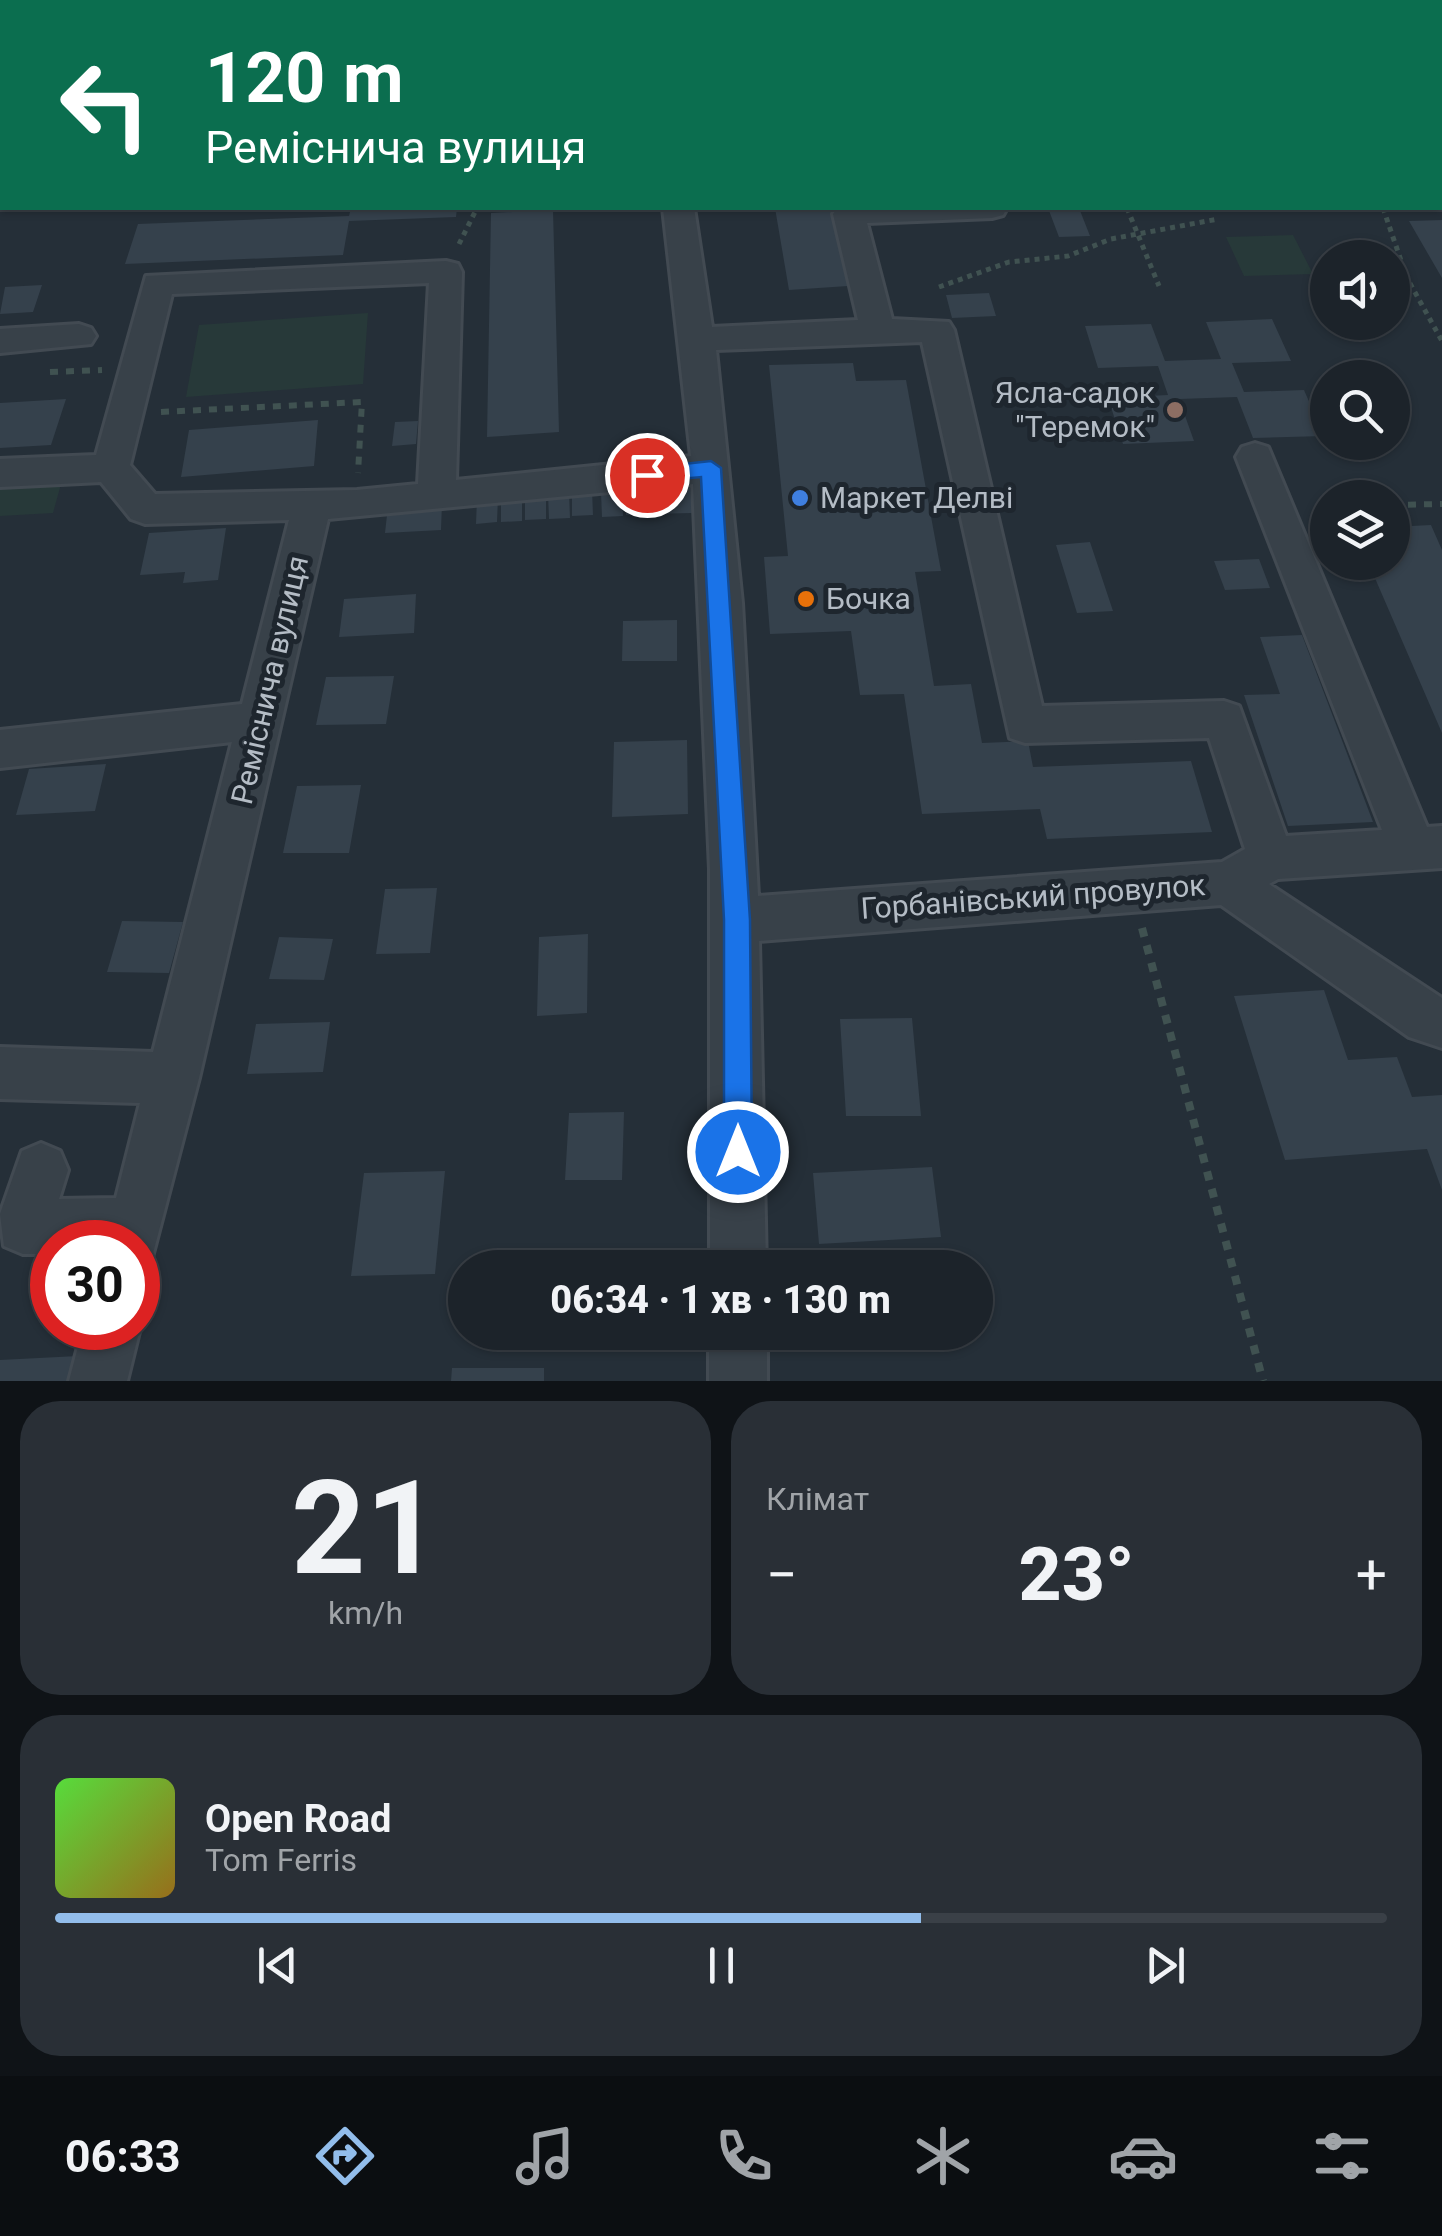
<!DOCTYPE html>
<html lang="uk">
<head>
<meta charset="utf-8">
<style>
  body { margin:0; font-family:Roboto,sans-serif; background:#292f36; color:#f1f3f6; height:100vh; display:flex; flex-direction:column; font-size:38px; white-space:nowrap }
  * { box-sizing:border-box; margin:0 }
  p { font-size:32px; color:#a0a4a8 }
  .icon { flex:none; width:55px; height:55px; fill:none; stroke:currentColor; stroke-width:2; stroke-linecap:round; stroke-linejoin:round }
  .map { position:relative; height:1381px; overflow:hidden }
  .drawer { display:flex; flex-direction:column; gap:20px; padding:20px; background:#0f1317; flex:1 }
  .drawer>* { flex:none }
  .hud { position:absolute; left:0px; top:0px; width:1442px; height:210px; box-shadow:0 2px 8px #0004,0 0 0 2px #3a4047; background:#0b6e4f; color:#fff; overflow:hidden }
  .tools { position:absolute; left:1310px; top:240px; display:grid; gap:20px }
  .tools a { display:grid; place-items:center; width:100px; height:100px; border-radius:50%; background:#1c232a; box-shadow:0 2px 8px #0004,0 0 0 2px #3a4047; font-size:50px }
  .speed { position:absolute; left:30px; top:1220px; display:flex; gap:20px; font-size:50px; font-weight:700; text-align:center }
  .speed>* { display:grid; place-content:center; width:130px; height:130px; border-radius:50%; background:#1c232a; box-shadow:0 2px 8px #0004,0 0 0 2px #3a4047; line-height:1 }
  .speed .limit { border:15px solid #d22; background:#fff; color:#111 }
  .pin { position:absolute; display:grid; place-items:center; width:85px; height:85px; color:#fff; margin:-42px; border:5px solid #fff; border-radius:50%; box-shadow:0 2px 10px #0007 }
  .me { position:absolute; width:110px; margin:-55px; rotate:0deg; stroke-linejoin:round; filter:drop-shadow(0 0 8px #0008) }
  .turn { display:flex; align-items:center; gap:35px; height:210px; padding:0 40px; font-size:45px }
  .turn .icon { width:130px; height:130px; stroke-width:2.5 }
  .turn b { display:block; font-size:70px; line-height:85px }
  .big { font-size:75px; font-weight:800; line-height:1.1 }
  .drawer .tile { flex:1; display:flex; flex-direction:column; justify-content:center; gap:15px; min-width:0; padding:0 35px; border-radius:40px; background:#292f36 }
  .drawer .dial { align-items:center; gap:0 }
  .dial b { font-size:130px; line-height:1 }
  .song { display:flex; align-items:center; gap:30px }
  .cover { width:120px; height:120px; border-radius:15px; background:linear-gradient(135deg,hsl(110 70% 55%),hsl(40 70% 35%)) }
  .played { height:10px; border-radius:5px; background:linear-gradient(90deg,#92bdeb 65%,#3a4047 65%) }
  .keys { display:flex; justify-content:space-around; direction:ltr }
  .heat { display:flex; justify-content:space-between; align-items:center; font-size:55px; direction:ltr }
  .drawer .tiles { flex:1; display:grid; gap:20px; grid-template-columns:1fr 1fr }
  .tile:last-child { grid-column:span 2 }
  .trip { position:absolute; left:448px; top:1250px; width:545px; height:100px; border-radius:50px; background:#1c232a; box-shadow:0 2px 8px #0004,0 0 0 2px #3a4047; font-weight:800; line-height:100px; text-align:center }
  .tab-bar { display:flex; height:160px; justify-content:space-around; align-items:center; background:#0b0e11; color:#a0a4a8 }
  .tab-bar .icon { width:70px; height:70px }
  .tab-bar .on { color:#92bdeb }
  .tab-bar b { font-size:45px; color:#f1f3f6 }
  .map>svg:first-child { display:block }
  .green { fill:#273939 }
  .building { fill:#35414c }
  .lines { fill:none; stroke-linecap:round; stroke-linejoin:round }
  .minor-casing { stroke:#424a52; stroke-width:6 }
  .path-far2 { stroke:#405251; stroke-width:5; stroke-dasharray:5 5; stroke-linecap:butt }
  .path-far1 { stroke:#405251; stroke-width:6; stroke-dasharray:8 8; stroke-linecap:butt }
  .path { stroke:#405251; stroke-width:8; stroke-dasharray:9 9; stroke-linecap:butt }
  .minor { fill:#384149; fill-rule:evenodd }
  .route { fill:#1a73e8; stroke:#114b97; stroke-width:2.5 }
  .education-dot { fill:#8d6e63; stroke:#1e262e; stroke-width:4 }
  .shop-dot { fill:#3f7fe0; stroke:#1e262e; stroke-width:4 }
  .food-dot { fill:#e8710a; stroke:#1e262e; stroke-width:4 }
  .labels { text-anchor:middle; stroke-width:10; stroke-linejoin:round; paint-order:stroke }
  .poi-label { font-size:30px; fill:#b4bcc5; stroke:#1e262e; text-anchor:start }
  .street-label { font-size:30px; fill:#b4bcc5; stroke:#1e262e }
</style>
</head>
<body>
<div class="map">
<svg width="1442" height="1381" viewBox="0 0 1442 1381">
  <rect width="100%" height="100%" fill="#252f38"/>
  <path class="green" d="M1293,235L1313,274L1244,276L1226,237Z
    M368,313L363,384L186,397L199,325Z
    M61,484L53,513L0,516V487Z"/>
  <path class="building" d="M351,208H457L456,217L349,221L343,255L125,264L138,224L349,216Z
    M775,208H831L848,286L789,290Z
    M1048,208H1079L1090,236L1059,237Z
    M553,210L559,432L487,437L491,213Z
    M1442,220V278L1409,221Z
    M42,285L33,312L0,314L5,287Z
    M989,293L996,316L952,318L946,295Z
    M1272,319L1291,361L1232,363L1244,392L1304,390L1324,436L1253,438L1237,397L1179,399L1194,441L1123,444L1108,398L1168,395L1158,366L1098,368L1085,326L1151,324L1165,361L1221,359L1206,322Z
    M853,363L856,381L906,380L941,571L915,572L934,686L971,684L982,743L1028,741L1033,767L1191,761L1212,832L1047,839L1040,809L922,814L904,694L860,695L851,631L770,634L764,557L788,556L769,365Z
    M66,399L51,445L0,448V403Z
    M318,420L314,466L181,477L189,430Z
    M418,421L416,444L392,446L395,422Z
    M646,488L647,514L626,515L625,490Z
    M647,488H690L692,513L649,514Z
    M592,490L593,515L572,516V491Z
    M622,490L623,516L602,517L601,492Z
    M569,492L570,518L549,519L548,493Z
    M546,494V519L525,520V495Z
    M522,495V521L501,522V497Z
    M498,497L497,522L476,524L477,498Z
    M442,503L441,530L385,533L388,506Z
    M1431,525L1442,550V733L1368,562H1392V527Z
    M226,528L218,580L183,583L185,572L140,575L149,533Z
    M1090,542L1113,611L1077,613L1056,545Z
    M1259,559L1270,588L1225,590L1214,561Z
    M416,594L414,633L339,637L344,599Z
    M677,620V661H622L623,621Z
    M1302,635L1373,822L1288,826L1244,695L1280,694L1260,637Z
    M394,676L386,724L316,725L326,677Z
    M687,740L688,814L612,817L614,742Z
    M106,764L95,811L16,815L29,769Z
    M361,785L349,853H283L297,786Z
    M437,888L430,953L376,954L385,889Z
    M122,921L183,922L169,973L107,972Z
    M588,934L587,1013L537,1016L539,937Z
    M279,937L333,939L324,980L269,979Z
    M1324,990L1348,1060L1397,1057L1412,1097L1442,1095V1190L1427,1149L1285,1160L1234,996Z
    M912,1018L921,1116H846L840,1019Z
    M330,1022L323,1072L247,1074L256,1024Z
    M624,1112L622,1180H565L569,1113Z
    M932,1167L941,1237L819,1244L813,1173Z
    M445,1171L435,1274L351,1276L364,1173Z
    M78,1356L72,1381H0V1360Z
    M452,1368H544V1381H451Z"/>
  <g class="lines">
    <defs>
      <path id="minor" d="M550,0H576L577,2H551Z
        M865,0H891V2H865Z
        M2,77V95L0,96V78Z
        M1440,95H1442V113H1440Z
        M1440,131L1442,132V152H1440Z
        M1440,185H1442V205H1440Z
        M663,208H694L712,327L858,320L833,214L838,208H1007L1003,215L992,218L867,223L892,319L949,322L954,330L1042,706L1224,701L1239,706L1286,836L1382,830L1236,457L1242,447L1255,443L1268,447L1427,827L1442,826V868L1278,879L1269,884L1442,998V1048L1409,1037L1221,905L759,941L766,1268H710V869L693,484L328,519L199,1078L151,1261L138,1267V1242H52V1254H23L4,1246L0,1214L22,1151L41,1143L60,1151L68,1170L59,1199L116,1198L140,1103L0,1099V1047L153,1052L232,742L0,768V730L242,704L289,520L145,524L131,519L101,482L0,487V459L96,455L146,276L446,261L458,264L462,272L456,480L691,456ZM429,283L418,484L357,490L155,494L130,465L172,294ZM922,342L1010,738L1025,743L1209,738L1245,849L1222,862L758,896L742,603L716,350Z
        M79,324L91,328L96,336L91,344L0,353V329Z
        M138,1323L140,1328L127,1381H69L83,1328H138Z
        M709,1332H767V1381H709Z"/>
    </defs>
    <use href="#minor" class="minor-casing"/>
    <path class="path-far2" d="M1127,208L1159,286
      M1383,208L1407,278L1442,341
      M459,244L477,208
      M939,287L1009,262L1068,256L1111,239L1218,219"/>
    <path class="path-far1" d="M50,372L102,370
      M161,412L362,402L358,473
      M1392,505L1442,504"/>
    <path class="path" d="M1142,928L1263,1381"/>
    <use href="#minor" class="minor"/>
  </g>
  <path class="route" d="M711,461L721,468L750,920L752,1152L748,1162L738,1166L728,1162L724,1152V920L701,477L647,482L637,475L647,468Z"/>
  <circle class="education-dot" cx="1175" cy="410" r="10"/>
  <circle class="shop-dot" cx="800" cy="498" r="10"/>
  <circle class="food-dot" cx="806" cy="599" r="10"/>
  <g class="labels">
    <g class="poi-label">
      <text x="1155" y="403" text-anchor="end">Ясла-садок<tspan x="1155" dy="34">"Теремок"</tspan></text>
      <text x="820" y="508">Маркет Делві</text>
      <text x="826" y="609">Бочка</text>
    </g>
    <g class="street-label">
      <text transform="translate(270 680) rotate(-77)" y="10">Реміснича вулиця</text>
      <text transform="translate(1033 897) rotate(-4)" y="10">Горбанівський провулок</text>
    </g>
  </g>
</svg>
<div class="tools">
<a><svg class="icon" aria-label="sound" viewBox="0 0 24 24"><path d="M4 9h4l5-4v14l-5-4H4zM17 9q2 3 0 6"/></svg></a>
<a><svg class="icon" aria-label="search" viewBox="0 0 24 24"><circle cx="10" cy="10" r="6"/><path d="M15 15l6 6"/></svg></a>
<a><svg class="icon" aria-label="layers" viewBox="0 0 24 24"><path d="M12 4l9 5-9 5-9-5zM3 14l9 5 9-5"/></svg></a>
</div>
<div class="speed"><div class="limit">30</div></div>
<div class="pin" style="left:647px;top:475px;background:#d93025"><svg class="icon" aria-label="arrive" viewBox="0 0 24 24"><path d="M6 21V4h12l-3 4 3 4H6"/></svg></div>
<svg class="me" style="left:738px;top:1152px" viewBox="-20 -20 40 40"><circle r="17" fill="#1a73e8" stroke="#fff" stroke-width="3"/><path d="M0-11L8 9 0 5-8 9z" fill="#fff"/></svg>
<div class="trip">06:34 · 1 хв · 130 m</div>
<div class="hud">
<div class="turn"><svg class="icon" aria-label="left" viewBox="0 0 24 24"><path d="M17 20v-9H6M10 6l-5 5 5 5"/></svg><div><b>120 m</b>Реміснича вулиця</div></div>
</div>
</div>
<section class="drawer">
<div class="tiles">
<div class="tile dial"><b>21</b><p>km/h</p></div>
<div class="tile"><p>Клімат</p>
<div class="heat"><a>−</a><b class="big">23°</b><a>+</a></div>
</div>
<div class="tile">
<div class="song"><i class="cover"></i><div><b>Open Road</b><p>Tom Ferris</p></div></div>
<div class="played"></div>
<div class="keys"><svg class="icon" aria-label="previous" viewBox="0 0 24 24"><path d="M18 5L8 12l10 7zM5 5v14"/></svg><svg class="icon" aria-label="pause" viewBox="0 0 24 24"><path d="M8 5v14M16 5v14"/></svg><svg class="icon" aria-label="next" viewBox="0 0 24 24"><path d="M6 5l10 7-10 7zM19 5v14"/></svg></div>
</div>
</div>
</section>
<nav class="tab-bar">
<b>06:33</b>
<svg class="icon on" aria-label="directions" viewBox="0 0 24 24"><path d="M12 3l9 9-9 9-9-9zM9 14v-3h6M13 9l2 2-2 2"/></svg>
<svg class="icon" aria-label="music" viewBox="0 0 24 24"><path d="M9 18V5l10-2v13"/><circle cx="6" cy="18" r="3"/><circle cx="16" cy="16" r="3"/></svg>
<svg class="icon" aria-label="phone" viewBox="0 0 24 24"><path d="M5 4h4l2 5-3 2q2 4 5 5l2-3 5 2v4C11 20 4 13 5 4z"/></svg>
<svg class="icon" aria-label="climate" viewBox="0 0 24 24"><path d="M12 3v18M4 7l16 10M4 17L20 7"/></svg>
<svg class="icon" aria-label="car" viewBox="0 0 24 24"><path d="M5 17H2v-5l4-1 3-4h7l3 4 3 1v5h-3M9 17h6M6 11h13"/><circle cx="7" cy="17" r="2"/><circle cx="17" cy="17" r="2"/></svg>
<svg class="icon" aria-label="filters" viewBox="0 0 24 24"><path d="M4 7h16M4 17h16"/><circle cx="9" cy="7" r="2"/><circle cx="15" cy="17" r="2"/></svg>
</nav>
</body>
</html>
